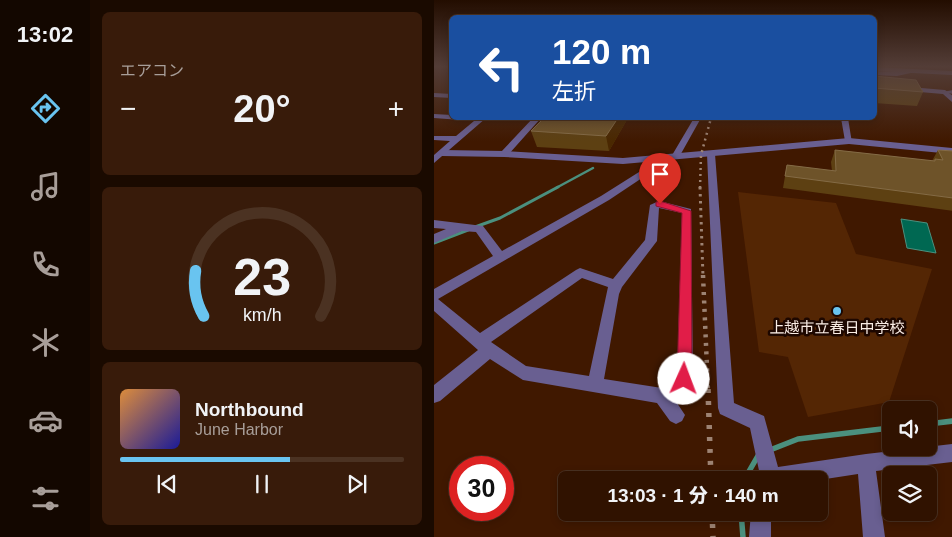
<!DOCTYPE html>
<html lang="ja">
<head>
<meta charset="utf-8">
<style>
  body { margin:0; font-family:Arial,"Noto Sans JP",sans-serif; background:#381b0a; color:#f1f3f6; height:100vh; display:flex; flex-direction:column; font-size:19px; white-space:nowrap }
  * { box-sizing:border-box; margin:0 }
  p { font-size:16px; color:#a89e99 }
  .icon { flex:none; width:28px; height:28px; fill:none; stroke:currentColor; stroke-width:2; stroke-linecap:round; stroke-linejoin:round }
  .map { position:relative; flex:1; overflow:hidden }
  .drawer { display:flex; flex-direction:column; gap:12px; padding:12px; background:#1a0a00; width:344px }
  .drawer>* { flex:none }
  .top-card { position:absolute; left:15px; top:15px; width:428px; height:105px; border-radius:8px; box-shadow:0 2px 8px #0003,0 0 0 1px #4b3222; background:#1a4fa0; color:#fff; overflow:hidden }
  .controls { position:absolute; left:448px; top:401px; display:grid; gap:10px }
  .controls a { display:grid; place-items:center; width:55px; height:55px; border-radius:8px; background:#301200; box-shadow:0 2px 8px #0003,0 0 0 1px #4b3222; font-size:25px }
  .speed { position:absolute; left:15px; top:456px; display:flex; gap:10px; font-size:25px; font-weight:700; text-align:center }
  .speed>* { display:grid; place-content:center; width:65px; height:65px; border-radius:50%; background:#301200; box-shadow:0 2px 8px #0003,0 0 0 1px #4b3222; line-height:1 }
  .speed .limit { border:8px solid #d22; background:#fff; color:#111 }
  .pin { position:absolute; display:grid; place-items:center; width:42px; height:42px; color:#fff; margin:-51px -21px; border-radius:50% 50% 50% 0; rotate:-45deg; box-shadow:0 0 5px #0007 }
  .pin .icon { rotate:45deg }
  .me { position:absolute; width:55px; margin:-28px; rotate:2deg; stroke-linejoin:round; filter:drop-shadow(0 0 4px #0008) }
  .turn { display:flex; align-items:center; gap:18px; height:105px; padding:0 20px; font-size:22px }
  .turn .icon { width:65px; height:65px; stroke-width:2.5 }
  .turn b { display:block; font-size:35px; line-height:42px }
  .big { font-size:38px; font-weight:800; line-height:1.1 }
  .drawer .widget { flex:1; display:flex; flex-direction:column; justify-content:center; gap:8px; min-width:0; padding:0 18px; border-radius:8px; background:#381b0a }
  .drawer .dial { align-items:center; gap:0 }
  .dial svg { height:130px; overflow:visible; fill:none; stroke:#4b3222; stroke-width:7; stroke-linecap:round; text-anchor:middle }
  .dial text { fill:#f1f3f6; stroke:none }
  .song { display:flex; align-items:center; gap:15px }
  .cover { width:60px; height:60px; border-radius:8px; background:linear-gradient(135deg,hsl(30 70% 55%),hsl(240 70% 35%)) }
  .played { height:5px; border-radius:2px; background:linear-gradient(90deg,#69c4f0 60%,#4b3222 60%) }
  .keys { display:flex; justify-content:space-around; direction:ltr }
  .heat { display:flex; justify-content:space-between; align-items:center; font-size:28px; direction:ltr }
  .trip { position:absolute; left:124px; top:471px; width:270px; height:50px; border-radius:8px; background:#301200; box-shadow:0 2px 8px #0003,0 0 0 1px #4b3222; font-weight:800; line-height:50px; text-align:center }
  main { display:flex; flex:1; min-height:0 }
  .dock { display:flex; flex-direction:column; width:90px; justify-content:space-around; align-items:center; background:#130700; color:#a89e99 }
  .dock .icon { width:35px; height:35px }
  .dock .selected { color:#69c4f0 }
  .dock b { font-size:22px; color:#f1f3f6 }
  .map>svg:first-child { display:block }
  .green { fill:#542604 }
  .water { fill:#006852; stroke:#4b907e }
  .lines { fill:none; stroke-linecap:round; stroke-linejoin:round }
  .stream-far2 { stroke:#4b907e; stroke-width:2.5 }
  .stream-far1 { stroke:#4b907e; stroke-width:3 }
  .stream { stroke:#4b907e; stroke-width:5.5 }
  .minor { fill:#695f91; fill-rule:evenodd }
  .tertiary { fill:#695f91; fill-rule:evenodd }
  .rail-far3 { stroke:#9d8373; stroke-width:2.5; stroke-dasharray:2 4; stroke-linecap:butt }
  .rail-far2 { stroke:#9d8373; stroke-width:3; stroke-dasharray:2.5 4.5; stroke-linecap:butt }
  .rail-far1 { stroke:#9d8373; stroke-width:4.5; stroke-dasharray:3 5.5; stroke-linecap:butt }
  .rail { stroke:#9d8373; stroke-width:5.5; stroke-dasharray:4 8; stroke-linecap:butt }
  .wall { fill:#5d4012 }
  .shaded-wall { fill:#4a2801 }
  .building { fill:#6e5329; stroke:#846b46 }
  .route { fill:#e11d48; stroke:#92132f }
  .poi-dot { fill:#69c4f0; stroke:#1d0700; stroke-width:2 }
  .labels { text-anchor:middle; stroke-width:5; stroke-linejoin:round; paint-order:stroke }
  .poi-label { font-size:15px; fill:#faede5; stroke:#1d0700 }
</style>
</head>
<body>
<main>
<nav class="dock">
<b>13:02</b>
<svg class="icon selected" aria-label="directions" viewBox="0 0 24 24"><path d="M12 3l9 9-9 9-9-9zM9 14v-3h6M13 9l2 2-2 2"/></svg>
<svg class="icon" aria-label="music" viewBox="0 0 24 24"><path d="M9 18V5l10-2v13"/><circle cx="6" cy="18" r="3"/><circle cx="16" cy="16" r="3"/></svg>
<svg class="icon" aria-label="phone" viewBox="0 0 24 24"><path d="M5 4h4l2 5-3 2q2 4 5 5l2-3 5 2v4C11 20 4 13 5 4z"/></svg>
<svg class="icon" aria-label="climate" viewBox="0 0 24 24"><path d="M12 3v18M4 7l16 10M4 17L20 7"/></svg>
<svg class="icon" aria-label="car" viewBox="0 0 24 24"><path d="M5 17H2v-5l4-1 3-4h7l3 4 3 1v5h-3M9 17h6M6 11h13"/><circle cx="7" cy="17" r="2"/><circle cx="17" cy="17" r="2"/></svg>
<svg class="icon" aria-label="filters" viewBox="0 0 24 24"><path d="M4 7h16M4 17h16"/><circle cx="9" cy="7" r="2"/><circle cx="15" cy="17" r="2"/></svg>
</nav>
<section class="drawer">
<div class="widget"><p>エアコン</p>
<div class="heat"><a>−</a><b class="big">20°</b><a>+</a></div>
</div>
<div class="widget dial"><svg viewBox="0 0 100 80">
<path d="M14 69A42 42 0 1 1 86 69"/>
<path d="M14 69A42 42 0 0 1 9 41" stroke="#69c4f0"/>
<text x="50" y="56" font-size="32" font-weight="700">23</text>
<text x="50" y="72" font-size="11">km/h</text>
</svg></div>
<div class="widget">
<div class="song"><i class="cover"></i><div><b>Northbound</b><p>June Harbor</p></div></div>
<div class="played"></div>
<div class="keys"><svg class="icon" aria-label="previous" viewBox="0 0 24 24"><path d="M18 5L8 12l10 7zM5 5v14"/></svg><svg class="icon" aria-label="pause" viewBox="0 0 24 24"><path d="M8 5v14M16 5v14"/></svg><svg class="icon" aria-label="next" viewBox="0 0 24 24"><path d="M6 5l10 7-10 7zM19 5v14"/></svg></div>
</div>
</section>
<div class="map">
<svg width="519" height="537" viewBox="0 0 519 537">
  <rect width="100%" height="100%" fill="#401800"/>
  <path class="green" d="M304,192L402,203L422,254L498,269L455,402L374,417L354,357L325,352Z"/>
  <path class="water" d="M467,219L493,223L502,253L473,248Z"/>
  <g class="lines">
    <path class="stream-far2" d="M122,188L159,168"/>
    <path class="stream-far1" d="M41,227L66,218L124,187
      M0,243L34,230"/>
    <path class="stream" d="M494,424L519,421
      M336,450L364,439L456,428
      M310,480L325,454
      M307,512L309,537"/>
    <path class="minor" d="M479,69L481,72L463,76L440,75V71L463,72Z
      M440,84L511,90L519,96V103L509,94L440,88Z
      M0,93L18,94V98L0,97Z
      M0,114L18,115V118H52L0,163V155L16,141L0,140V136H22L40,121L0,118Z
      M99,118H107L73,156H67V152Z
      M260,118H267L244,159H238L237,157Z
      M407,118H414L418,143L411,141Z
      M277,151L281,154L300,403L330,416L344,467L432,454L519,444V462L442,471L451,537H429L424,474L385,480H327L316,428L286,414L284,408L273,154Z
      M232,155L236,158L235,160L175,200L4,299L46,333L142,270L146,268L179,279L211,240L216,205L225,201L257,209L259,379L252,392L241,400L251,415L248,421L242,424L236,421L223,403L89,380L56,359L6,401L0,403V385L44,350L0,311V289L59,256L42,232L28,231L0,243V234L12,229L0,228V220L49,226L68,251L167,196ZM225,208L248,213L243,378L236,385L228,388L170,379L185,294L188,287L223,241ZM148,278L174,287L155,376L92,366L57,342Z
      M317,512H337V537H315Z"/>
    <path class="tertiary" d="M440,67L519,71V75L440,71Z
      M519,90V94L508,92Z
      M415,138L519,148V154L415,144L189,164L70,157L8,156L4,153L8,150L70,151L189,158Z"/>
    <path class="rail-far3" d="M266,188L267,155L277,118"/>
    <path class="rail-far2" d="M266,187L269,277"/>
    <path class="rail-far1" d="M269,275L274,391"/>
    <path class="rail" d="M274,389L277,480
      M278,512L279,537"/>
  </g>
  <path class="wall" d="M440,76L489,92L483,106L440,103Z
    M110,118H194L175,151L103,147L97,131Z
    M401,150L498,161L504,150L519,151V211L349,188L353,165L398,171L397,162Z"/>
  <path class="shaded-wall" d="M184,118H194L175,151L172,136Z"/>
  <path class="building" d="M440,76L482,80L489,92L440,88Z
    M110,118H184L172,136L97,131Z
    M401,150L501,161V159L509,160L504,150L519,151V198L351,176L353,165L402,171Z"/>
  <linearGradient id="sky" x2="0" y2="1"><stop stop-color="#230d00"/><stop offset="0.47" stop-color="#533d37"/><stop offset="1" stop-color="#533d37" stop-opacity="0"/></linearGradient>
  <rect width="519" height="141" fill="url(#sky)"/>
  <path class="route" d="M226,201L257,211L258,379L256,383L250,385L245,383L243,379L248,213L222,206V202Z"/>
  <circle class="poi-dot" cx="403" cy="311" r="5"/>
  <g class="labels">
    <g class="poi-label">
      <text x="403" y="333">上越市立春日中学校</text>
    </g>
  </g>
</svg>
<div class="controls">
<a><svg class="icon" aria-label="sound" viewBox="0 0 24 24"><path d="M4 9h4l5-4v14l-5-4H4zM17 9q2 3 0 6"/></svg></a>
<a><svg class="icon" aria-label="layers" viewBox="0 0 24 24"><path d="M12 4l9 5-9 5-9-5zM3 14l9 5 9-5"/></svg></a>
</div>
<div class="speed"><div class="limit">30</div></div>
<div class="pin" style="left:226px;top:204px;background:#d93025"><svg class="icon" aria-label="arrive" viewBox="0 0 24 24"><path d="M6 21V4h12l-3 4 3 4H6"/></svg></div>
<svg class="me" style="left:250px;top:379px" viewBox="-20 -20 40 40"><circle r="19" fill="#fff"/><path d="M0-13L10 11 0 6-10 11z" fill="#e11d48"/></svg>
<div class="trip">13:03 · 1 分 · 140 m</div>
<div class="top-card">
<div class="turn"><svg class="icon" aria-label="left" viewBox="0 0 24 24"><path d="M17 20v-9H6M10 6l-5 5 5 5"/></svg><div><b>120 m</b>左折</div></div>
</div>
</div>
</main>
</body>
</html>
